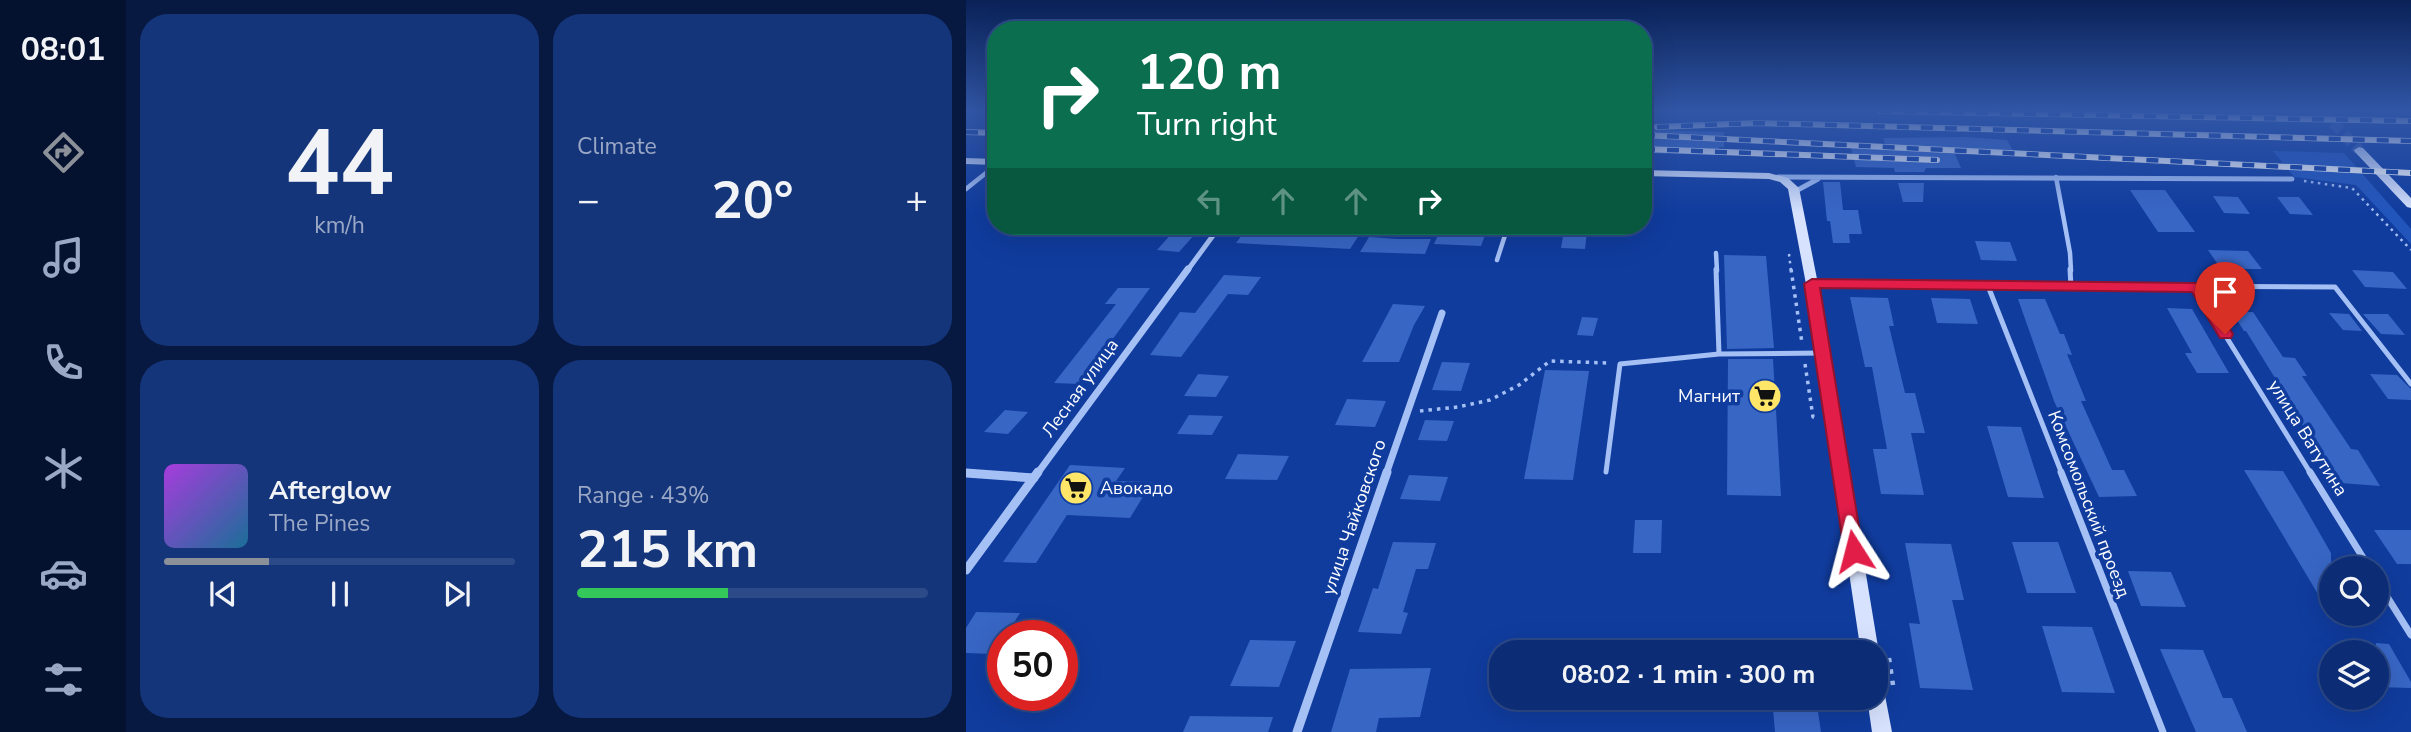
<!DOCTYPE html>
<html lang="en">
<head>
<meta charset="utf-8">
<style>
  body { margin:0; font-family:"Nunito Sans",sans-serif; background:#15357b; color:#f1f3f6; height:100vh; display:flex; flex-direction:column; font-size:26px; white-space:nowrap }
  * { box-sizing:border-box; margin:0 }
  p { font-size:23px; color:#9aa8c5 }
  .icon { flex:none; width:38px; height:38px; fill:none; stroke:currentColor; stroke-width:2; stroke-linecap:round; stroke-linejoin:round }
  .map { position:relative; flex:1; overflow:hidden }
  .details { display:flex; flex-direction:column; gap:14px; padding:14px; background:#071941; width:840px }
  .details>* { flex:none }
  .top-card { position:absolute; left:21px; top:21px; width:665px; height:214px; border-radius:28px; box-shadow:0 7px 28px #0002,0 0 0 2px #2c4988; background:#0b6e4f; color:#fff; overflow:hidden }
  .fabs { position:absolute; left:1353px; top:556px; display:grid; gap:14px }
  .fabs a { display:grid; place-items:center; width:70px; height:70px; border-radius:50%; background:#0c2d76; box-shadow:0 7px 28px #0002,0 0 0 2px #2c4988; font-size:35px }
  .speed { position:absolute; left:21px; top:620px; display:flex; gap:14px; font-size:35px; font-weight:700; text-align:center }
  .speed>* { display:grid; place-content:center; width:91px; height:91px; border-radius:50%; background:#0c2d76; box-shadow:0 7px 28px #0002,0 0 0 2px #2c4988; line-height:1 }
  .speed .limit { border:10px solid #d22; background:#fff; color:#111 }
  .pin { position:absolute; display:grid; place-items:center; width:60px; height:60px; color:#fff; margin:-72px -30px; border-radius:50% 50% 50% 0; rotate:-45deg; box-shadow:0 0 7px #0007 }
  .pin .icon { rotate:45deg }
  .me { position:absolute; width:77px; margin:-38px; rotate:351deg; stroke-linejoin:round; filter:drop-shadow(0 0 5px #0008) }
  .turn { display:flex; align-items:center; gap:24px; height:147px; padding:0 35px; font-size:32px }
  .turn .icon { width:91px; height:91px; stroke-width:2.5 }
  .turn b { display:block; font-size:49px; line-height:60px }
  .lanes { display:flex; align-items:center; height:66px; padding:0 35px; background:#0003; justify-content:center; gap:35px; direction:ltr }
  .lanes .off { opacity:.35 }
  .big { font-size:52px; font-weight:700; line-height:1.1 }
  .details .tile { flex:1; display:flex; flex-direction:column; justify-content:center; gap:10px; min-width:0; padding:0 24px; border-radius:28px; background:#15357b }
  .details .dial { align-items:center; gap:0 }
  .dial b { font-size:91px; line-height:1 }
  .song { display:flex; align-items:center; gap:21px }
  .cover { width:84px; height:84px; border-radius:10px; background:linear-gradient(135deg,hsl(280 70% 55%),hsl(200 70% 35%)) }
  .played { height:7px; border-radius:4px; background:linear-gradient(90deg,#8c9099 30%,#2c4988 30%) }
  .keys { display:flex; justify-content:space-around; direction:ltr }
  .heat { display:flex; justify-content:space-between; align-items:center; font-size:38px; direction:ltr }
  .charge { height:10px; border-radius:5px; background:linear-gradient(90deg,#34c759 43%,#2c4988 0) }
  .details .tiles { flex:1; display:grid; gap:14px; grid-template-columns:repeat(2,1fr) }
  .trip { position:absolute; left:523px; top:640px; width:399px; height:70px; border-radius:28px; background:#0c2d76; box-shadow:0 7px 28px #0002,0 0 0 2px #2c4988; font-weight:700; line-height:70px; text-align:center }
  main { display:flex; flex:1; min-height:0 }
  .dock { display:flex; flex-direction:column; width:126px; justify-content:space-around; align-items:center; background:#05122f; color:#9aa8c5 }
  .dock .icon { width:49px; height:49px }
  .dock .current { color:#8c9099 }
  .dock b { font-size:32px; color:#f1f3f6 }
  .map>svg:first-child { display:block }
  .green { fill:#2255bc }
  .building { fill:#3866c5 }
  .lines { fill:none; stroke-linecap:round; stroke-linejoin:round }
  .secondary-tunnel { stroke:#3459ad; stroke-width:11; stroke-dasharray:11 5; stroke-linecap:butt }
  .path-far2 { stroke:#a5c0f5; stroke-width:2.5; stroke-dasharray:2.5 4.5; stroke-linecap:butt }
  .path-far1 { stroke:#a5c0f5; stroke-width:3.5; stroke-dasharray:3.5 5; stroke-linecap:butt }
  .path { stroke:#a5c0f5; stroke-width:4.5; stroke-dasharray:4.5 7; stroke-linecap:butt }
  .lane-far2 { stroke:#a5c0f5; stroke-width:4.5 }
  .lane-far1 { stroke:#a5c0f5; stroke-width:5 }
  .lane { stroke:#a5c0f5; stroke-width:7 }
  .street-far2 { stroke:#a5c0f5; stroke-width:5 }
  .street-far1 { stroke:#a5c0f5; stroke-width:7 }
  .street { stroke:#a5c0f5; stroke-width:9 }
  .secondary { fill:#d6e2fe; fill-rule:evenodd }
  .rail-casing { stroke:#fff; stroke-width:6 }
  .rail { stroke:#103c9e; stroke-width:4.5; stroke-dasharray:12; stroke-linecap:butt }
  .route { fill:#e11d48; stroke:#92132f; stroke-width:2 }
  .labels { text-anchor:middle; stroke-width:7; stroke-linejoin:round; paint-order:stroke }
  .street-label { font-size:18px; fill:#fff; stroke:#103c9e }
  .poi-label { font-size:18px; fill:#fff; stroke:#103c9e; text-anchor:end }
</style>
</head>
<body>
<main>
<nav class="dock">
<b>08:01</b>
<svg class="icon current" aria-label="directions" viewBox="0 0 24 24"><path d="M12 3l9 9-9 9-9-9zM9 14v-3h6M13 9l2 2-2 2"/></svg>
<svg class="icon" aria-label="music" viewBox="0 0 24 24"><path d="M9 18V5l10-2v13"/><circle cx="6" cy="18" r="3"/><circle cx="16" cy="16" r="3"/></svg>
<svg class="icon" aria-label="phone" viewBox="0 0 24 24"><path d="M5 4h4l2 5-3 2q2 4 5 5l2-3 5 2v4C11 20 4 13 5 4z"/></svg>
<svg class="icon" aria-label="climate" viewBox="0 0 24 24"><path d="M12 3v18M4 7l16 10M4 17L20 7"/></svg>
<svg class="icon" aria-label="car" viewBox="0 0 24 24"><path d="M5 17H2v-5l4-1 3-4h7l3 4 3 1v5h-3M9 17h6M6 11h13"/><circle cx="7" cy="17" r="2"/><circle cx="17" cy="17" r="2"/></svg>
<svg class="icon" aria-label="filters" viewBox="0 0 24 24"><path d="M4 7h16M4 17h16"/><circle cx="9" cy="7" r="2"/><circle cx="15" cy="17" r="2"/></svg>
</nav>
<section class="details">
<div class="tiles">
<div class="tile dial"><b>44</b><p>km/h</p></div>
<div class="tile"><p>Climate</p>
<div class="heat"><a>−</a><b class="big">20°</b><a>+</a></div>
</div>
<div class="tile">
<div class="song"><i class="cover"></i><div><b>Afterglow</b><p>The Pines</p></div></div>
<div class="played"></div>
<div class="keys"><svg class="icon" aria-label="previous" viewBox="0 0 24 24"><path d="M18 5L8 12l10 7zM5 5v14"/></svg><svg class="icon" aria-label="pause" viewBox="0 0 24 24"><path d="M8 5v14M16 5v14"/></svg><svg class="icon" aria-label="next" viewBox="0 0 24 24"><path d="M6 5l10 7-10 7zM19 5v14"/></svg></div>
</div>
<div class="tile"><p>Range · 43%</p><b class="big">215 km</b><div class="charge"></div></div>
</div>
</section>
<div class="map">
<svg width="1445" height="732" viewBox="0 0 1445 732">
  <rect width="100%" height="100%" fill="#103c9e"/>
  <path class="green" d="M1307,151L1378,153L1445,229V244L1390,185L1328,177Z"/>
  <path class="building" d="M681,130L758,132V147H753V155L677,153V133Z
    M1001,137L1041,140L1049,155L989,154L995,168H960L958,172H929L928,168L890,167L884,144H919L917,138Z
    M857,182H874L877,210H892L896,234H883L884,243H867L864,221H861Z
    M932,183H958L957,202H937Z
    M1164,190H1199L1229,232H1192Z
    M1247,196L1272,197L1284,214L1258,213Z
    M1311,197H1333L1347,215L1324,214Z
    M283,226H399L384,249L270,243Z
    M476,226H491L522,227L515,246L468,244Z
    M598,231H621L619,249L595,248Z
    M207,232L229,234L213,252L191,250Z
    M403,237L431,239H465L459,254L394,252Z
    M1009,241L1044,242L1051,261L1015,260Z
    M1242,250L1282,251L1296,269H1255Z
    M758,255L800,256L808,348L761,349Z
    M1386,270L1427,272L1441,289L1399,287Z
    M258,275L295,277L282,295L262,294L215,357L184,355L214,312L229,313Z
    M152,288H184L114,384L88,383L150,304H139Z
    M884,297L922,298L928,326H923L939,393H949L959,433H945L958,495L915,494L907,449H921L906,367H899Z
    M965,298L1004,299L1012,324L971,323Z
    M1052,299H1079L1094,334H1098L1106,355L1101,354L1120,401H1115L1146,470H1158L1171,496L1133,497L1088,401Z
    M427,304L459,306L448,325L433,362H396Z
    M1201,308L1226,309L1263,373H1231L1219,353H1226Z
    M1266,312H1287L1317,357L1329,358L1341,376H1336L1385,449L1392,450L1414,486L1375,483L1346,435H1342L1320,399H1322L1280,331H1278Z
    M1363,313L1383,314L1396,331L1377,330Z
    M1397,314H1422L1439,335L1415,334Z
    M616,317L632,318L627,336L611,335Z
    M762,359H807L815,496L761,495Z
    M476,362L504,363L495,391L466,390Z
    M579,370L623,371L607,480L558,479Z
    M232,374L263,376L250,397L218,396Z
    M1404,374L1431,375L1445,389V400L1422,399Z
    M381,399L420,401L409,427L369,425Z
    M39,410L62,412L42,434L18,432Z
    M223,415L257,416L246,435L211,434Z
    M459,420L488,421L481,441L452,440Z
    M1021,426L1055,427L1078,498L1042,497Z
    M272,454L323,456L311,480L259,479Z
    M104,465L159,468L150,481L186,482L164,518L101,515L70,563L37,562Z
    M1278,470L1317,471L1334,499L1365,553V616Z
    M443,475L482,477L474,501L434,499Z
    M669,520H696L695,553H667Z
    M1408,530H1445V564H1431Z
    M427,542L470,543L462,569H450L437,612L442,613L435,634L392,632L407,588L412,589Z
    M1046,542H1092L1110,593H1061Z
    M939,543L985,544L998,600H986L1007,690L954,688L943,623L954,624Z
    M1162,571L1205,572L1220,607L1175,606Z
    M10,612L54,613L40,635H37V641L28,654L0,653V628Z
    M1076,626L1126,627L1149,693L1096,692Z
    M284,640L330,641L313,687L264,686Z
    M1410,643L1423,644L1445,682V688L1410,687Z
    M1194,649L1237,650L1257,698H1266L1281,732H1230Z
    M465,668L454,717L413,718L410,732H365L384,669Z
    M806,698H850L855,732H809Z
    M224,716L307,717L302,732H217Z"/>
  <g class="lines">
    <path class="secondary-tunnel" d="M1356,111L1393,150"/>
    <path class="path-far2" d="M1338,181L1386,188L1445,250
      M823,254L825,271"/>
    <path class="path-far1" d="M825,269L836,343
      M839,364L847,417H852
      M454,411L492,407L524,400L553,385L584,361L642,363"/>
    <path class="path" d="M923,658L927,685"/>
    <path class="lane-far2" d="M1090,177L1104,253L1105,271
      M0,189L30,165
      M750,253L751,271
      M531,260L542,226"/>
    <path class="lane-far1" d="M750,269L753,354
      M1104,269L1105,287
      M848,284L1369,287L1445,384
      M1022,286L1096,474
      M1230,288L1345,474
      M640,472L654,364L753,354L856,353"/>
    <path class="lane" d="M1095,472L1197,732
      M1344,472L1404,569
      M1410,579L1445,635"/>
    <path class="street-far2" d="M812,177L1326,179
      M828,192L852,179
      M221,271L254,226"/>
    <path class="street-far1" d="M0,473L13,474
      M71,474L222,269
      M420,474L476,313"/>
    <path class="street" d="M0,473L68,478
      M0,570L72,472
      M331,732L421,472"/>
    <path class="secondary" d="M1393,147L1397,148L1445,198V208L1441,207L1389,152L1388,150Z
      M0,158L30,159V165L0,164Z
      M677,170L803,173L822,178L833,188L852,284L913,653L911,659L910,653H895L840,284L822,189L814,182L803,179L677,176Z
      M910,682L917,685L926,732H906L901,698H910Z"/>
    <defs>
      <path id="rail" d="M914,111L1445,121
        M691,127L791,123L1445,141
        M0,132L30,133
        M677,135L1445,173
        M677,149L971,160"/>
    </defs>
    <use href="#rail" class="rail-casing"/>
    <use href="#rail" class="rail"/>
  </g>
  <linearGradient id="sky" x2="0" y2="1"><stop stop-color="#092157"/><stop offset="0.52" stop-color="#3156a6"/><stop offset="1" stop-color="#3156a6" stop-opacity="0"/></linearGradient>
  <rect width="1445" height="213" fill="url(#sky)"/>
  <path class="route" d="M846,279L1230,283L1236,284L1267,334L1265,338H1254L1226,292L854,288L897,551L894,557L888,559L881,557L878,551L838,284Z"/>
  <defs>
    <symbol id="supermarket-disc" viewBox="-11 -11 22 22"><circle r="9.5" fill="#ffe669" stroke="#103c9e"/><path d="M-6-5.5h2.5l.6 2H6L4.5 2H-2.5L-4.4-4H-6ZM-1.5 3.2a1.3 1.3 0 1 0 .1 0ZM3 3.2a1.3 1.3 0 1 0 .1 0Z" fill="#111"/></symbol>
  </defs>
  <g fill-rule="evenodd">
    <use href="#supermarket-disc" x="780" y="377" width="38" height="38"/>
    <use href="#supermarket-disc" x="91" y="469" width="38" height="38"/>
  </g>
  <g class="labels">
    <g class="street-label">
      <text transform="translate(114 388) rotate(-54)" y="6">Лесная улица</text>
      <text transform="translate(1342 438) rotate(58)" y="6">улица Ватутина</text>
      <text transform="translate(1123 504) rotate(69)" y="6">Комсомольский проезд</text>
      <text transform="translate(388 517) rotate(-71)" y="6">улица Чайковского</text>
    </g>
    <g class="poi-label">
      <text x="774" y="402">Магнит</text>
      <text x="134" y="494" text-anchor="start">Авокадо</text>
    </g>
  </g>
</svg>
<div class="fabs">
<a><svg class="icon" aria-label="search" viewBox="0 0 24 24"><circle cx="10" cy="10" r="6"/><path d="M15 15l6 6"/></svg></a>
<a><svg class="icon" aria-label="layers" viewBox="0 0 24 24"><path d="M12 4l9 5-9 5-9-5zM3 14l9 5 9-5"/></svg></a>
</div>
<div class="speed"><div class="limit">50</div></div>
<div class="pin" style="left:1259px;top:334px;background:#d93025"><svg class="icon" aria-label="arrive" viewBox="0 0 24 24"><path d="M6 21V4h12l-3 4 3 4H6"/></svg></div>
<svg class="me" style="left:888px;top:551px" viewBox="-20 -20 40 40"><path d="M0-17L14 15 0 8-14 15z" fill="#e11d48" stroke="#fff" stroke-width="4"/></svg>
<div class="trip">08:02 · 1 min · 300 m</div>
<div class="top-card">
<div class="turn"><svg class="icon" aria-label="right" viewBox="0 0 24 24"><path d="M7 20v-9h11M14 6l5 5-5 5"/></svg><div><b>120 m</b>Turn right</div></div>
<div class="lanes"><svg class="icon off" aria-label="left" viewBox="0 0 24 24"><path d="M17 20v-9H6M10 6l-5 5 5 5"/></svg><svg class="icon off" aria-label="ahead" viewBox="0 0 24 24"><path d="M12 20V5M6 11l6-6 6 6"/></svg><svg class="icon off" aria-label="ahead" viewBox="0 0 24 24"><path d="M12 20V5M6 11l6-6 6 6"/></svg><svg class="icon" aria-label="right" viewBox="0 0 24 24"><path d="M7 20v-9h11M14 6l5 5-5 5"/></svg></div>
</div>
</div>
</main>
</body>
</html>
